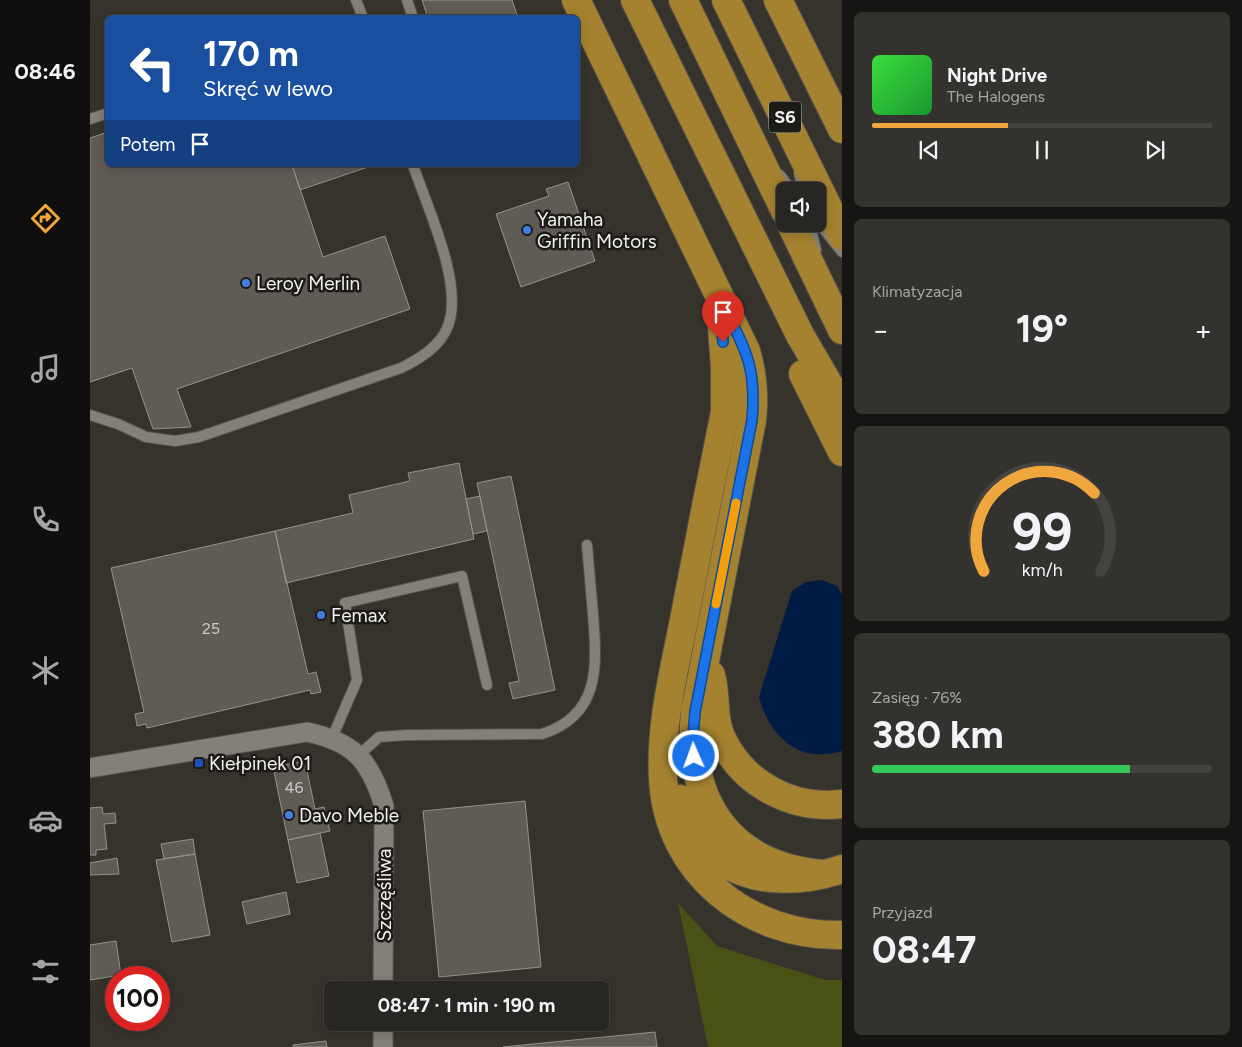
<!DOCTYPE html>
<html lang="pl">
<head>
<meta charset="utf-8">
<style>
  body { margin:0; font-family:Figtree,sans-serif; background:#34322f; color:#f1f3f6; height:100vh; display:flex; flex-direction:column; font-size:19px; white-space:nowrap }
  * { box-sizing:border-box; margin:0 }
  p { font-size:16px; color:#a5a5a5 }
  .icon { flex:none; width:28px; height:28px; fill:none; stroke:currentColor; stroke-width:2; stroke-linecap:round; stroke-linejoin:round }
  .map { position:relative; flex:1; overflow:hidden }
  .sheet { display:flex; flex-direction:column; gap:12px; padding:12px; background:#161513; width:400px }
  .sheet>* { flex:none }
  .banner { position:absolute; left:15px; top:15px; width:475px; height:152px; border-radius:8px; box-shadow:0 2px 12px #0003,0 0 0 1px #444340; background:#1a4fa0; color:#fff; overflow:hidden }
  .controls { position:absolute; left:686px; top:182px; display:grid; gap:10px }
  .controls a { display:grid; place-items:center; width:50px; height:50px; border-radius:8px; background:#282622; box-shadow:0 2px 12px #0003,0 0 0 1px #444340; font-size:25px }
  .speed { position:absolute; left:15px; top:966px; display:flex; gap:10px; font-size:25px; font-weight:700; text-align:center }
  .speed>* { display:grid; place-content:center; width:65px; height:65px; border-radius:50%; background:#282622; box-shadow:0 2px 12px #0003,0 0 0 1px #444340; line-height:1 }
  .speed .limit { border:8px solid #d22; background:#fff; color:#111 }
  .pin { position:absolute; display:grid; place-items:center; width:42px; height:42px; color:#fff; margin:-51px -21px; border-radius:50% 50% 50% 0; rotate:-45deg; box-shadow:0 0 5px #0007 }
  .pin .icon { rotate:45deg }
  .me { position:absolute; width:55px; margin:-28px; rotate:358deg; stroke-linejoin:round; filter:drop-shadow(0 0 4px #0008) }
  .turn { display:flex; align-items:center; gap:18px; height:105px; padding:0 15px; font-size:22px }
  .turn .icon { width:65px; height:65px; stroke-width:2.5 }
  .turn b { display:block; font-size:35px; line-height:42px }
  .then { display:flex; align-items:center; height:48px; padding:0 15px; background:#0003; gap:10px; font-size:19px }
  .big { font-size:38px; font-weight:700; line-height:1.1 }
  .sheet .tile { flex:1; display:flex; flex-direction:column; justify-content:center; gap:8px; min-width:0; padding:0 18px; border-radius:8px; background:#34322f }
  .sheet .dial { align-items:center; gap:0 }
  .dial svg { height:130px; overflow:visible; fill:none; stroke:#444340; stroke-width:7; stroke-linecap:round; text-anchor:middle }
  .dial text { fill:#f1f3f6; stroke:none }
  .song { display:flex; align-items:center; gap:15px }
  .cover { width:60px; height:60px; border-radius:8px; background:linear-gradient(135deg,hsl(120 70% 55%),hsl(130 70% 35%)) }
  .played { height:5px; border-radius:2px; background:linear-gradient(90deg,#efa73d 40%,#444340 40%) }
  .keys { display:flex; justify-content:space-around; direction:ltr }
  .heat { display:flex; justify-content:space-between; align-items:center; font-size:28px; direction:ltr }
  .charge { height:8px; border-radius:4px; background:linear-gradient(90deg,#34c759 76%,#444340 0) }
  .trip { position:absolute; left:234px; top:981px; width:285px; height:50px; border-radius:8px; background:#282622; box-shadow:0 2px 12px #0003,0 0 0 1px #444340; font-weight:700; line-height:50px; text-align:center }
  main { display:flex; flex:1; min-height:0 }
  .menu { display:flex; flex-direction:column; width:90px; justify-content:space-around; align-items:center; background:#100f0e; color:#a5a5a5 }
  .menu .icon { width:35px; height:35px }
  .menu .current { color:#efa73d }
  .menu b { font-size:22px; color:#f1f3f6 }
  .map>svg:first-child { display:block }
  .green { fill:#495214 }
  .water { fill:#001b44 }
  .building { fill:#615b56; stroke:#97918c }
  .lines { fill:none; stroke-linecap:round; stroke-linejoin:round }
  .lane-casing { stroke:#55524d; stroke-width:12 }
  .street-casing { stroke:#55524d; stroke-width:21 }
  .highway-casing { stroke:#55524d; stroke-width:30 }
  .lane { stroke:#848079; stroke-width:10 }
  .street { stroke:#848079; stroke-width:19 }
  .highway { stroke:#a4822f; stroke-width:28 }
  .route-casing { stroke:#114b97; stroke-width:12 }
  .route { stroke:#1a73e8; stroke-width:9 }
  .slow { stroke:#f59e0b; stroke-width:9 }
  .shop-dot { fill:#3f7fe0; stroke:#1c1b18; stroke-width:2 }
  .transit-dot { fill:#1a4fb4; stroke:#1c1b18; stroke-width:2 }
  .labels { text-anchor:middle; stroke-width:5; stroke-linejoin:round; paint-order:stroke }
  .number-label { font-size:16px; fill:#ceccc8 }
  .shield { fill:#1c1b18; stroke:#b2b1ae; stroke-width:1 }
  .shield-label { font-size:18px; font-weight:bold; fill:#f3f1ee }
  .poi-label { font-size:19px; fill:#f3f1ee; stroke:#1c1b18; text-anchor:start }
  .street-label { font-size:19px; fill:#f3f1ee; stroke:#1c1b18 }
</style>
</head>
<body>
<main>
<nav class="menu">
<b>08:46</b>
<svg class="icon current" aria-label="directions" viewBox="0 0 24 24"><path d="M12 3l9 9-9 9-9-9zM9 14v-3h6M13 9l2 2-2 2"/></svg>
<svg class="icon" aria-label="music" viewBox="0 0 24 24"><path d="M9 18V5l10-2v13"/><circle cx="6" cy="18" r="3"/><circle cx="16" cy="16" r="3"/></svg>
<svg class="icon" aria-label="phone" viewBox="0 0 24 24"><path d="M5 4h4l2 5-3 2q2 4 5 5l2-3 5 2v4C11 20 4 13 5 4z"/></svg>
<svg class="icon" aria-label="climate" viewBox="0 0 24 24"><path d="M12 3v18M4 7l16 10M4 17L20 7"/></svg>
<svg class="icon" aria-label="car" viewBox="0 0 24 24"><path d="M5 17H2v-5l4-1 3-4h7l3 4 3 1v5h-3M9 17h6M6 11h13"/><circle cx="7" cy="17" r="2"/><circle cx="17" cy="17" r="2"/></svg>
<svg class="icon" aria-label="filters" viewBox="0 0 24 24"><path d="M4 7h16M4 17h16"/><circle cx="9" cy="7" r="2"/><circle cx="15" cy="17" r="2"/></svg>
</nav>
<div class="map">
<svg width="752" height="1047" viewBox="0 0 752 1047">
  <rect width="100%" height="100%" fill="#36332d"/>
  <path class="green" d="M588,903L627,946L735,980H752V1047H618Z"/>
  <path class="water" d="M732,580L747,586L752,595V751C709,764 680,737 669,697L702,591L716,582Z"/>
  <path class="building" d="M332,0H422L428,18H338Z
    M18,132V165H202L233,257L295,236L320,309L87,389L101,427L63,429L42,368L0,382V138Z
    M202,165H284L210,190Z
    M478,182L505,261L431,287L406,214L459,196L456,189Z
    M369,463L384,539L196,583L185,531L263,513L259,495L320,481L318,473Z
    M421,476L465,690L423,699L419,683L429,681L387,483Z
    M390,496L397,531L383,534L376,499Z
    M185,531L218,674L226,672L231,692L221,694L220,690L57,728L56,724L47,726L45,714L54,712L21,568Z
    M215,761L225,809L234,807L240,831L198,840L183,767Z
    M435,801L451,967L349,977L333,811Z
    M12,807L13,814L25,813L26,823L14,824L17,849L6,850V855H0V808Z
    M230,833L239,876L207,883L198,840Z
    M103,839L105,854L74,859L71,844Z
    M105,854L120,935L82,942L66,860Z
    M27,858L29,874L0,875V863Z
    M196,892L200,914L157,924L152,902Z
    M26,941L31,975L0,980V945Z
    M565,1032L567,1047H413Z
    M236,1041L237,1047H203V1045Z"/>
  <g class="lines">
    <defs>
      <path id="lane" d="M266,0L273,18
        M317,0L323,18
        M0,119L18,113
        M709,173L713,191
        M690,175L702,191
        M728,222L752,252
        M720,224L726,250
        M0,415L28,424L56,437L85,441L109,437L311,368C329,359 350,347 358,326C374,284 337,207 323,165
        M242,738L267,680L255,603L372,576L397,685
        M269,755L289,737L317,735L452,734C511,715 507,666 503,614C501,591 499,568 497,545"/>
      <path id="street" d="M0,768L217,732C264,742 280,760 294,806L293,990
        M293,1047V1022"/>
      <path id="highway" d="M486,0L656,351C663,375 665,395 662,420L605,712C596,802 640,866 733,874
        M545,0L710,335L752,407
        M593,0L695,211
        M636,0L752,236
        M688,0L752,129
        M701,224L752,330
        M631,313L635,367V412C621,481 607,551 594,620C584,671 570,725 573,778C577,873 659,937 752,935
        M713,374L752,452
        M621,675C627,696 622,719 632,739C654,785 703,810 752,804
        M590,799C595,813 599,826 608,838C642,884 701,886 752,869"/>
    </defs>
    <use href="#lane" class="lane-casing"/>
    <use href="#street" class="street-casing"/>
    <use href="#highway" class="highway-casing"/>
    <use href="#lane" class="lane"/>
    <use href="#street" class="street"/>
    <use href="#highway" class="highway"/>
  </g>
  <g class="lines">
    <defs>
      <path id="route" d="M604,756L603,736L605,712L662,420C667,364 654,347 630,299L633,342"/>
    </defs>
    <use href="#route" class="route-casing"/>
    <use href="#route" class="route"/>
    <path class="slow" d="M626,604L646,503"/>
  </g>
  <g class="shop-dot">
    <circle cx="437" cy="230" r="5"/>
    <circle cx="156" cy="283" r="5"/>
    <circle cx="231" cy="615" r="5"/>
    <circle cx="199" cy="815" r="5"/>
  </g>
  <rect class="transit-dot" x="104" y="758" width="10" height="10" rx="2.5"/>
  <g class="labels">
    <g class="number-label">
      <text x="121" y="634">25</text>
      <text x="204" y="793">46</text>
    </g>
    <rect class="shield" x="679" y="101.5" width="32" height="31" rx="4"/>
    <g class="shield-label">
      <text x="695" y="123">S6</text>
    </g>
    <g class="poi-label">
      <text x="447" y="226">Yamaha<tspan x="447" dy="22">Griffin Motors</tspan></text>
      <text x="166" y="290">Leroy Merlin</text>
      <text x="241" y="622">Femax</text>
      <text x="119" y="770">Kiełpinek 01</text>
      <text x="209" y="822">Davo Meble</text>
    </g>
    <g class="street-label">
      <text transform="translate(294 895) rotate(-90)" y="7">Szczęśliwa</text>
    </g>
  </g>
</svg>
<div class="controls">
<a><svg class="icon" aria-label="sound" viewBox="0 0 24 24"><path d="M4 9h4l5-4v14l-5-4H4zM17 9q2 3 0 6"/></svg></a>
</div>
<div class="speed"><div class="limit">100</div></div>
<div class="pin" style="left:633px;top:342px;background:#d93025"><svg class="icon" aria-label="arrive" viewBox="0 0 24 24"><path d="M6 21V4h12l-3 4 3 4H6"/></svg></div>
<svg class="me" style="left:604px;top:756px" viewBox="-20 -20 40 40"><circle r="17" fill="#1a73e8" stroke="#fff" stroke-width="3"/><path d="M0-11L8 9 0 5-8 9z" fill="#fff"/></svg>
<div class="trip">08:47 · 1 min · 190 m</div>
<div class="banner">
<div class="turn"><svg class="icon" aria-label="left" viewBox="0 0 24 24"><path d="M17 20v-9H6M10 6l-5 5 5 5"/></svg><div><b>170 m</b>Skręć w lewo</div></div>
<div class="then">Potem<svg class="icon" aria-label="arrive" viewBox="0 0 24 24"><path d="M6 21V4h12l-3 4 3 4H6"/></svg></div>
</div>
</div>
<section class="sheet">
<div class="tile">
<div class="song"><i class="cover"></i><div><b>Night Drive</b><p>The Halogens</p></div></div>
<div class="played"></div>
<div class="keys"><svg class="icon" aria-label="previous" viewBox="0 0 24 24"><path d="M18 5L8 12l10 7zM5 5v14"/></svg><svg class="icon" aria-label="pause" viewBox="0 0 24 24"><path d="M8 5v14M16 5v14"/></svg><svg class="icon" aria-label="next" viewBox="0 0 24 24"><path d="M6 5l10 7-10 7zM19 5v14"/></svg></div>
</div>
<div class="tile"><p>Klimatyzacja</p>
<div class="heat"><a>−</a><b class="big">19°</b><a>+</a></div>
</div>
<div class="tile dial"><svg viewBox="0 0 100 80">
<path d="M14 69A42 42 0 1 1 86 69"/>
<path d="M14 69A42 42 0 0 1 82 21" stroke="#efa73d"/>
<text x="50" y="56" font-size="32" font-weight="700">99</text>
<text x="50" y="72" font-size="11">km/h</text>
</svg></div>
<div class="tile"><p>Zasięg · 76%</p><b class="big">380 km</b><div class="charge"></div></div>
<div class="tile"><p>Przyjazd</p><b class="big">08:47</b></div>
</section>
</main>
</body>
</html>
